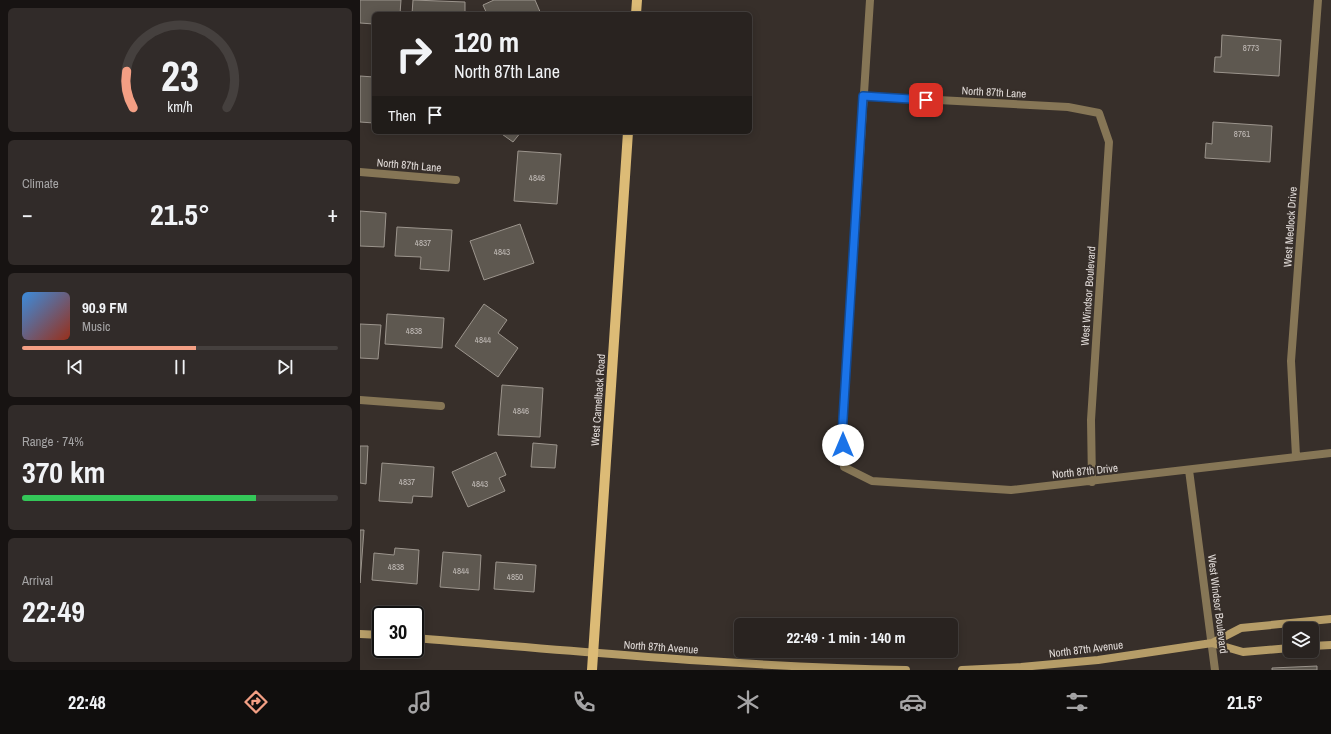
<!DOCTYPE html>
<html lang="en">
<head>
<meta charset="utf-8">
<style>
  body { margin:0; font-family:"Archivo Narrow",sans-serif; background:#312b29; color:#f1f3f6; height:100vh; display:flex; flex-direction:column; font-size:15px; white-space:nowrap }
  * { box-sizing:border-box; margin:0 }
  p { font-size:13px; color:#a5a4a5 }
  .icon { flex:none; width:22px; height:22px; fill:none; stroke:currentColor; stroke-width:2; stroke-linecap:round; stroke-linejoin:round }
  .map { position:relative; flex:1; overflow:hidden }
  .drawer { display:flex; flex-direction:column; gap:8px; padding:8px; background:#171312; width:360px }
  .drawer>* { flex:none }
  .top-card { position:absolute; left:12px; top:12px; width:380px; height:122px; border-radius:6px; box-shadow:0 2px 10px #0003,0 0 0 1px #45403e; background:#292320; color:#f1f3f6; overflow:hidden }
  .controls { position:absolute; left:923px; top:622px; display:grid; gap:8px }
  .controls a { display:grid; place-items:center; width:36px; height:36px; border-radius:6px; background:#292320; box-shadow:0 2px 10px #0003,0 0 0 1px #45403e; font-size:20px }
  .speed { position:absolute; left:12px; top:606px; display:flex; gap:8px; font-size:20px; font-weight:700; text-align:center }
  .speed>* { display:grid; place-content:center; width:52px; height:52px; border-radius:50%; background:#292320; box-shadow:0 2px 10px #0003,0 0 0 1px #45403e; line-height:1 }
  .speed .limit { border:2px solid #111; border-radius:6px; background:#fff; color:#111 }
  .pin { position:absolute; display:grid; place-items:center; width:34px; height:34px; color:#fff; margin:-17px; border-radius:8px; box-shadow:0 2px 6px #0006 }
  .me { position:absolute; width:44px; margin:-22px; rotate:0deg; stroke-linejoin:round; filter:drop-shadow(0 0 3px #0008) }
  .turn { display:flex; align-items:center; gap:14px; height:84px; padding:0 16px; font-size:18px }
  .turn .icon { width:52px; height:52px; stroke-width:2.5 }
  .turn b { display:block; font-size:28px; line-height:34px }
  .then { display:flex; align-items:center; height:38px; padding:0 16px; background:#0003; gap:8px; font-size:15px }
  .big { font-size:30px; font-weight:700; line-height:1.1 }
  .drawer .widget { flex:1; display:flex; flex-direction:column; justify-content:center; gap:6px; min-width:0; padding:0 14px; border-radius:6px; background:#312b29 }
  .drawer .dial { align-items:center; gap:0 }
  .dial svg { height:104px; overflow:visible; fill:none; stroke:#45403e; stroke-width:7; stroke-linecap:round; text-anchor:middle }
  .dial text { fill:#f1f3f6; stroke:none }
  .song { display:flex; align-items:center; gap:12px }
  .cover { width:48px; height:48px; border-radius:6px; background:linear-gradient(135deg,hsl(210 70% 55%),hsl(10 70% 35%)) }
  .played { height:4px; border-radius:2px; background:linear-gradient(90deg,#f39f84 55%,#45403e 55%) }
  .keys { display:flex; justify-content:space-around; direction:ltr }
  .heat { display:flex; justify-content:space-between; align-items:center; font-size:22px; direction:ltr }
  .charge { height:6px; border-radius:3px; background:linear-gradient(90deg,#34c759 74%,#45403e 0) }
  .trip { position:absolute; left:374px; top:618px; width:224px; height:40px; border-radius:6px; background:#292320; box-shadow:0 2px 10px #0003,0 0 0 1px #45403e; font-weight:700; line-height:40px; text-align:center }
  .tabs { display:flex; height:64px; justify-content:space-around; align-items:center; background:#100e0d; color:#a5a4a5 }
  .tabs .icon { width:28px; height:28px }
  .tabs .current { color:#f39f84 }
  .tabs b { font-size:18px; color:#f1f3f6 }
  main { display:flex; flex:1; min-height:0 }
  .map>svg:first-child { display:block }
  .building { fill:#5e5850; stroke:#9c958d }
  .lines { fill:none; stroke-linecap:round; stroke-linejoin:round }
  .street { stroke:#867656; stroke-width:8 }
  .secondary { stroke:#b69d68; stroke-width:8 }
  .primary { stroke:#dcbb76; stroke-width:10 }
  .route-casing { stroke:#114b97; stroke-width:10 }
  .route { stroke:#1a73e8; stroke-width:7 }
  .labels { text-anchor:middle; stroke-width:4; stroke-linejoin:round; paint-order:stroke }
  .number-label { font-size:9px; fill:#c1bbb7 }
  .street-label { font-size:11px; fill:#e2dcd9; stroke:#372f2a }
</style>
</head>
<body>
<main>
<section class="drawer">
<div class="widget dial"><svg viewBox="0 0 100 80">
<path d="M14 69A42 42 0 1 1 86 69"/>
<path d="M14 69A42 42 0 0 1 9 41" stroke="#f39f84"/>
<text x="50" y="56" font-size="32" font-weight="700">23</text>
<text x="50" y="72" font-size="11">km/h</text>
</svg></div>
<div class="widget"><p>Climate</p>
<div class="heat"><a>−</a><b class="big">21.5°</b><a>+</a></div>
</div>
<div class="widget">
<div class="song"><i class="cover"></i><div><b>90.9 FM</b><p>Music</p></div></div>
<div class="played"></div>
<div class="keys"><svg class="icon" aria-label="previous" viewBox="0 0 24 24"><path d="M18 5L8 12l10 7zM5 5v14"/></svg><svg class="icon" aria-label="pause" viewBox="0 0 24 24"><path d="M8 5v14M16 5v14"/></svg><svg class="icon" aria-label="next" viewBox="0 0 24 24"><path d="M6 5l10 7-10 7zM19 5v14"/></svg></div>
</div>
<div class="widget"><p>Range · 74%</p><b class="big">370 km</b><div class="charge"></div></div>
<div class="widget"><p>Arrival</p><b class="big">22:49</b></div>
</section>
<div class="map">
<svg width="971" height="670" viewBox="0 0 971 670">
  <rect width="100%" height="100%" fill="#372f2a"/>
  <path class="building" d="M0,0H41L40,14H14V24L0,23Z
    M53,0L105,2V14H52Z
    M134,0H175L181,14H127L123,5Z
    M862,35L921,40L919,76L854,72L855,57H861Z
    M0,76L14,77V123L0,122Z
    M853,122L912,126L910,162L845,158L846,143L852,144Z
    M139,132H161L153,142Z
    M158,151L201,154L197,204L154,201Z
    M0,211L26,213L24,247L0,246Z
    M160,224L174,263L124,280L110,241Z
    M37,227L92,230L89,271L60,269L61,257L35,256Z
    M124,304L147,320L138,333L158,348L138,377L95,346Z
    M27,314L84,318L82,348L25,344Z
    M0,324L21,325L18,359L0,358Z
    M142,385L183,388L180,437L138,435Z
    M173,443L197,445L195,468L171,467Z
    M0,446H8L6,484L0,483Z
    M136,452L146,475L139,478L145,491L108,507L92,472Z
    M22,463L74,467L72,497L53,496L52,503L19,501Z
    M0,530H4L0,583Z
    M35,548L59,550L57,584L12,580L14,553L34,555Z
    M83,552L121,555L119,590L80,587Z
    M136,562L176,565L174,592L134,589Z
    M957,666V670H912V668Z"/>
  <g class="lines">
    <path class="street" d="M510,0L482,435L484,467L512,481L651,490L971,453
      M503,96L708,107L739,113L749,142L731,420L732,482
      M0,172L96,180
      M0,400L81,406
      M936,456L931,361L958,0
      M829,470L855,670"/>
    <path class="secondary" d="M0,634L21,635
      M55,638C219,651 382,667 546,670
      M852,643L883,652L930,648
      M952,646L971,645
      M602,670L661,667L738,660L852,643L881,628L971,619"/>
    <path class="primary" d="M276,14L277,0
      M232,670L268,132"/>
  </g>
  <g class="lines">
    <defs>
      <path id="route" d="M483,445L482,435L503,96L566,100"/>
    </defs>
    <use href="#route" class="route-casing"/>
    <use href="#route" class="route"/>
  </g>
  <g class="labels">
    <g class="number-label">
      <text x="891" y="51">8773</text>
      <text x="882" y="137">8761</text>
      <text x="177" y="181">4846</text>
      <text x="63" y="246">4837</text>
      <text x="142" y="255">4843</text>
      <text x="54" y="334">4838</text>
      <text x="123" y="343">4844</text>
      <text x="161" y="414">4846</text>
      <text x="47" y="485">4837</text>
      <text x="120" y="487">4843</text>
      <text x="36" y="570">4838</text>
      <text x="101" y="574">4844</text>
      <text x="155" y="580">4850</text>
    </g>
    <g class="street-label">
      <text transform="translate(634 92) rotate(3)" y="4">North 87th Lane</text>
      <text transform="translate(49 165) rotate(5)" y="4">North 87th Lane</text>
      <text transform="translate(930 227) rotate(-86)" y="4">West Medlock Drive</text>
      <text transform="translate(728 296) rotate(-86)" y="4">West Windsor Boulevard</text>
      <text transform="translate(238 400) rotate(-86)" y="4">West Camelback Road</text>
      <text transform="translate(725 471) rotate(-6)" y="4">North 87th Drive</text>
      <text transform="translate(858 604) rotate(83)" y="4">West Windsor Boulevard</text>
      <text transform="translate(301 647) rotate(4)" y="4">North 87th Avenue</text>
      <text transform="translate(726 649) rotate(-7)" y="4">North 87th Avenue</text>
    </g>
  </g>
</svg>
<div class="controls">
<a><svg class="icon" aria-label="layers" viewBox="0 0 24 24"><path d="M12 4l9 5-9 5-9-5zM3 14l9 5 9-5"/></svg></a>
</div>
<div class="speed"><div class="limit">30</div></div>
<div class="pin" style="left:566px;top:100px;background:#d93025"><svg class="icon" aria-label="arrive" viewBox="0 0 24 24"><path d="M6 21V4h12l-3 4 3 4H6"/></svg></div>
<svg class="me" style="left:483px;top:445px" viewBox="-20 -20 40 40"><circle r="19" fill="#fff"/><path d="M0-13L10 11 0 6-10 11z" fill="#1a73e8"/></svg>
<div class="trip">22:49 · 1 min · 140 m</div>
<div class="top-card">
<div class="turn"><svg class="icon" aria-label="right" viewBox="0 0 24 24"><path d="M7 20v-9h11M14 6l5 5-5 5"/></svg><div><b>120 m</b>North 87th Lane</div></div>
<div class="then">Then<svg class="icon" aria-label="arrive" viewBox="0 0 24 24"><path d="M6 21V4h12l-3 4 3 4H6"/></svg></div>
</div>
</div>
</main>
<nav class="tabs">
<b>22:48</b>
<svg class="icon current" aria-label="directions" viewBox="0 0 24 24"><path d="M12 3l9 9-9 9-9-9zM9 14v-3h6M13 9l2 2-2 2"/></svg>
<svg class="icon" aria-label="music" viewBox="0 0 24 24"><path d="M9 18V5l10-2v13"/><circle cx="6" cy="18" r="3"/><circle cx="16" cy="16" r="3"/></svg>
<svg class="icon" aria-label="phone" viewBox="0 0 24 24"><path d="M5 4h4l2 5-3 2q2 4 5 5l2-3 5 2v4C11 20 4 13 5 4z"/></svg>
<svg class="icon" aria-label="climate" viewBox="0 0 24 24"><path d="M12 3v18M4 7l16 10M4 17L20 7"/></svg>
<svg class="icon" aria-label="car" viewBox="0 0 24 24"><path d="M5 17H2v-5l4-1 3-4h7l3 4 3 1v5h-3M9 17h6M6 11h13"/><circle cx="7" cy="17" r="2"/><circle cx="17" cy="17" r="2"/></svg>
<svg class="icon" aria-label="filters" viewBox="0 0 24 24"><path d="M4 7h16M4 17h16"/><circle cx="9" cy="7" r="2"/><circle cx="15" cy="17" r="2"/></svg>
<b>21.5°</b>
</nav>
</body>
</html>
